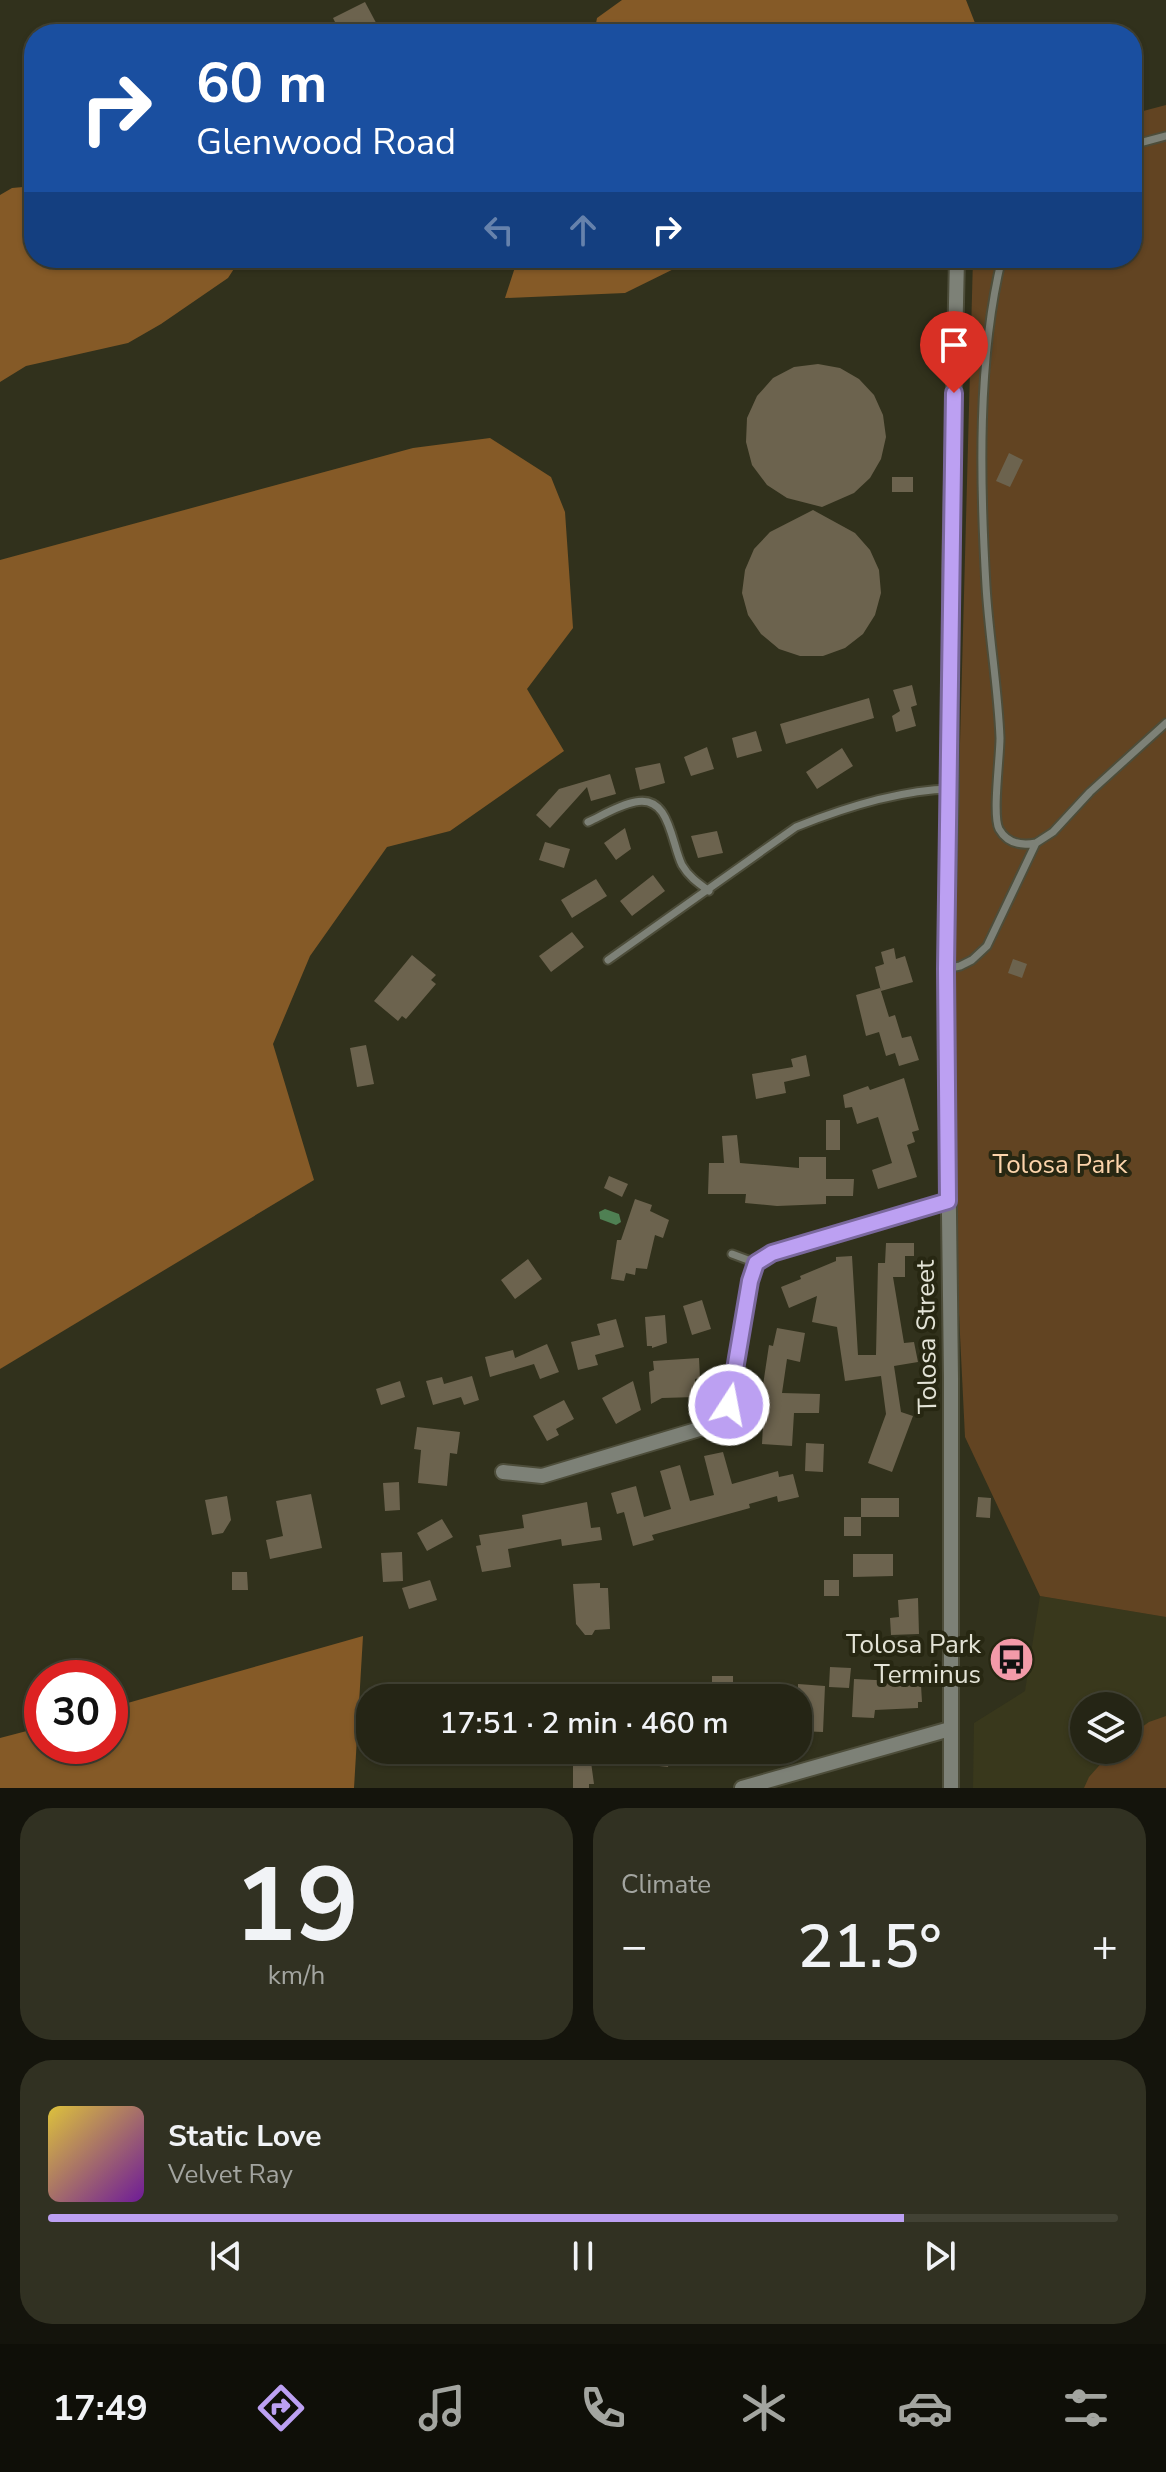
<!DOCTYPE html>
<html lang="en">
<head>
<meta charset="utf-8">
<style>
  body { margin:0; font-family:"Nunito Sans",sans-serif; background:#313122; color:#f1f3f6; height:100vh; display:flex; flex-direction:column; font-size:30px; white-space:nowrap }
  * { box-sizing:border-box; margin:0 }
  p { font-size:26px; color:#a3a5a0 }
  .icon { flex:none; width:44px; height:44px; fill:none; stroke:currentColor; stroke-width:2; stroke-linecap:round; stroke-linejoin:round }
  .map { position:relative; height:1788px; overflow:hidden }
  .drawer { display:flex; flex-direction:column; gap:20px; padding:20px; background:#14140c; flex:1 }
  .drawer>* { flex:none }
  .top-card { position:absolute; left:24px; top:24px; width:1118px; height:244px; border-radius:32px; box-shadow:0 2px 6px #0004,0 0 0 2px #424234; background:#1a4fa0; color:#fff; overflow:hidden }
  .controls { position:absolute; left:1070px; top:1692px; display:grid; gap:16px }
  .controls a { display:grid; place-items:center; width:72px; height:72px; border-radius:50%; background:#252515; box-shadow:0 2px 6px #0004,0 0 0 2px #424234; font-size:40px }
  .speed { position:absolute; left:24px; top:1660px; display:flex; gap:16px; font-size:40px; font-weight:700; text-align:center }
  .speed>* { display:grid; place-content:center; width:104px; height:104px; border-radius:50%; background:#252515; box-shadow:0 2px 6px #0004,0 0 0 2px #424234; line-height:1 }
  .speed .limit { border:12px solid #d22; background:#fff; color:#111 }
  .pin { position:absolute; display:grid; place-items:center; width:68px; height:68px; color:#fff; margin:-82px -34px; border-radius:50% 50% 50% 0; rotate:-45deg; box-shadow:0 0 8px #0007 }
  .pin .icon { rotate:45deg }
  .me { position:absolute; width:88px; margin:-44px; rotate:11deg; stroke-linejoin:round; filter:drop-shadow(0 0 6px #0008) }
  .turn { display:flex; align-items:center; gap:28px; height:168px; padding:0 40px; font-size:36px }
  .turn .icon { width:104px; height:104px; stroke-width:2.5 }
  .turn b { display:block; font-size:56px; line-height:68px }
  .lanes { display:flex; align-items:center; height:76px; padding:0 40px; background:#0003; justify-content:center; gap:40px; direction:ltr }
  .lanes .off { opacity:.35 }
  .big { font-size:60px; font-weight:600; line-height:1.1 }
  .drawer .card { flex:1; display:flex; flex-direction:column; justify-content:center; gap:12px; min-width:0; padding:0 28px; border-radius:32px; background:#313122 }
  .drawer .dial { align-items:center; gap:0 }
  .dial b { font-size:104px; line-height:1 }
  .song { display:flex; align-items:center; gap:24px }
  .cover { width:96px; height:96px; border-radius:12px; background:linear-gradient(135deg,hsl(50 70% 55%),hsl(280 70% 35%)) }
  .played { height:8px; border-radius:4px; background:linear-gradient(90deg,#bca0f2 80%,#424234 80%) }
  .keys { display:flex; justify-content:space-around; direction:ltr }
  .heat { display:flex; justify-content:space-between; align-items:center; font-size:44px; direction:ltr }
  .drawer .tiles { flex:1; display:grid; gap:20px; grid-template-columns:1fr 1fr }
  .card:last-child { grid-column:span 2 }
  .trip { position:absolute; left:356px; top:1684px; width:456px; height:80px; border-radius:32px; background:#252515; box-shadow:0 2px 6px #0004,0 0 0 2px #424234; font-weight:600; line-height:80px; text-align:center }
  .dock { display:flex; height:128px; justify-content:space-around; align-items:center; background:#0f0f08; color:#a3a5a0 }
  .dock .icon { width:56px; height:56px }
  .dock .current { color:#bca0f2 }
  .dock b { font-size:36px; color:#f1f3f6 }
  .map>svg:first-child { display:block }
  .built { fill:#39381c; fill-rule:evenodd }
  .green { fill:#624422 }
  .forest { fill:#855a27 }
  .water { fill:#4f8053 }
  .building { fill:#6c634e }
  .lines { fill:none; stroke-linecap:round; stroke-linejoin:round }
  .lane-casing { stroke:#4d4d3a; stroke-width:11 }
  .street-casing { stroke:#4d4d3a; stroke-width:18 }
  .lane { stroke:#7d8177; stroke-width:7 }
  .street { stroke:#7d8177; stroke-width:14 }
  .route-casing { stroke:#7a689d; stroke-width:20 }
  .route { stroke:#bca0f2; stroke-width:14 }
  .labels { text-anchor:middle; stroke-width:8; stroke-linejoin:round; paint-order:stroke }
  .park-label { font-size:26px; fill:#fcd4ab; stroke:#272712 }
  .street-label { font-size:26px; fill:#e3e3d6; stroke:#272712 }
  .poi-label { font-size:26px; fill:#e3e3d6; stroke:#272712; text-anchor:end }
</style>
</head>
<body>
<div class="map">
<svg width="1166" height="1788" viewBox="0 0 1166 1788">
  <rect width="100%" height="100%" fill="#31311c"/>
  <path class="built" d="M1040,1596L1166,1617V1788H973L974,1723L1025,1691ZM1084,1706H1128V1750H1084Z"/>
  <path class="green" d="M1166,105V1617L1040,1596L965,1437L953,1191L954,968L973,258H1132V114Z
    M1166,1716V1788H1084L1089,1777L1113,1750H1128V1737L1149,1722Z"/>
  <path class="forest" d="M622,0H966L975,23V34H861L846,27L806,24L789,34H594L597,18Z
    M34,186V258H241L228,278L161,324L128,343L26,366L0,382V195L12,188Z
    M518,258H696L625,293L505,298Z
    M490,438L551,477L565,512L573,628L527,689L564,751L450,831L387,847L310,956L273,1044L314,1180L0,1369V560L413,448Z
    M363,1636L354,1788H0V1738L42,1727V1746H110V1708Z"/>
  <path class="water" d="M605,1209L619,1214L621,1222L616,1225L600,1219L599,1212Z"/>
  <path class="building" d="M365,2L382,34H341L333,18Z
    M818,364L840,368L859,379L874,395L883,415L886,437L881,459L870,478L854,493L822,507L787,498L767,485L752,465L746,442L747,418L757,396L773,378L794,367Z
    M1009,453L1023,460L1010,487L996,481Z
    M892,477H913V492H892Z
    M813,510L855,533L870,550L879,570L881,593L875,615L863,634L845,648L823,656H800L779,649L761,634L748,615L742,593L745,570L754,549L770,532Z
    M912,685L917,705L911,707L916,726L896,732L892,716L900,711L893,690Z
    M869,698L874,718L786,744L780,724Z
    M756,731L762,751L737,758L732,738Z
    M707,747L714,769L691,776L684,757Z
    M842,748L853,766L817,789L806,772Z
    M660,763L665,783L640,790L635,768Z
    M610,774L616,794L591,801L587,787L550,828L536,815L559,789Z
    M625,828L631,849L616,860L604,843Z
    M717,831L723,853L698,858L691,836Z
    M545,842L570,849L564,868L539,860Z
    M653,875L665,891L632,916L620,901Z
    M596,879L607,896L572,918L561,900Z
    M572,932L584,947L551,972L539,956Z
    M894,948L896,959L905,956L913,982L881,991L875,967L884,964L881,952Z
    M412,955L436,975L431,980L436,984L406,1019L402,1016L398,1021L374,1001Z
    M1013,959L1027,964L1022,978L1008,973Z
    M880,988L889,1017L895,1015L902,1038L911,1036L919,1060L899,1066L895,1053L886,1056L879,1032L866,1036L856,995Z
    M366,1045L374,1084L357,1087L350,1048Z
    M806,1055L810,1076L784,1082L786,1093L756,1099L752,1074L793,1067L791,1059Z
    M904,1078L919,1130L912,1132L915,1142L907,1145L917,1177L878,1189L872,1170L892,1163L878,1117L857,1124L852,1107L845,1108L843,1095L868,1086L870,1090Z
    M826,1120H840V1150H826Z
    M737,1135L740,1163L799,1168V1157H826V1179H854L853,1196H826V1204L777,1206L745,1203L746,1194H708L709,1163H724L722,1136Z
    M609,1176L628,1184L622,1197L604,1188Z
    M635,1199L652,1205L650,1211L669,1220L663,1238L655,1235L647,1269L636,1268L635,1275L626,1273L624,1281L611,1279L617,1240H621Z
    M886,1243H914V1256H905V1277H893L904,1343L914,1342L918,1362L894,1366L901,1412L913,1416L892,1472L868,1463L886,1414L881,1376L845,1381L837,1327L812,1322L817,1296L789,1308L781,1287L801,1279L800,1276L836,1261V1257L852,1256L858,1355H876L878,1263H885Z
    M528,1259L542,1279L515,1299L501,1280Z
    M702,1300L711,1329L692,1335L683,1306Z
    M665,1315L667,1343L652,1348V1346H647L645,1317Z
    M616,1319L624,1347L595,1355L598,1365L578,1370L571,1342L600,1335L597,1324Z
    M777,1328L805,1333L800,1362L787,1359L782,1393L820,1394L819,1413H794L792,1446L762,1444L764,1405H760L769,1345L773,1346Z
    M547,1344L559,1372L540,1379L534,1364L490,1377L485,1357L513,1350L515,1358Z
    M699,1358L700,1378L695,1379L696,1397L662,1398L651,1404L649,1372L654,1370L653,1361Z
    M472,1376L479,1400L464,1405L461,1397L433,1405L426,1381L442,1377L444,1384Z
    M400,1381L405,1397L381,1405L376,1389Z
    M633,1381L641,1410L616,1424L602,1398Z
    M564,1400L574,1419L556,1429L559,1435L547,1441L533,1416Z
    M417,1427L460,1432L457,1454L450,1453L447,1486L418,1483L421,1450L414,1449Z
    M806,1443L824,1444L823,1472L805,1471Z
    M723,1452L732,1484L778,1471L779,1477L793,1474L799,1497L778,1502L777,1496L749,1504L750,1508L652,1535L654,1540L633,1546L624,1512L617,1514L611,1493L636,1486L644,1517L671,1509L660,1471L680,1465L690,1501L714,1495L704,1456Z
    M399,1482L400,1510L385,1511L383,1483Z
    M311,1494L322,1548L270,1559L266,1540L283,1536L276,1501Z
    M227,1496L231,1520L223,1533L212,1535L205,1500Z
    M978,1497L991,1498L990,1518L976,1517Z
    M861,1498H899V1517H861Z
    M587,1502L591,1528L600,1527L602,1540L562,1546L561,1539L508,1549L511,1567L482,1572L476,1546L481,1545L479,1535L524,1528L522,1515Z
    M844,1517H861V1536H844Z
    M442,1519L453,1537L427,1551L417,1533Z
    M402,1552L403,1581L383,1582L381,1553Z
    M853,1554H893V1576L853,1577Z
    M232,1572H247L248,1590H232Z
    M430,1580L437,1600L409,1609L402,1588Z
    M824,1580H839V1596H824Z
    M600,1583V1588H608L610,1629L595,1630L592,1635H585L576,1624L573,1584Z
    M918,1598L919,1634L891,1635L890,1618L899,1617L898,1600Z
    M830,1667L851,1668L849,1688L829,1687Z
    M917,1671V1685H921L922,1702H918V1708L875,1710L874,1718L852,1717L854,1679L896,1681L900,1678V1672Z
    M712,1676H733V1695H712Z
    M590,1684L592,1698H572L571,1686Z
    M798,1684L825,1686L823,1732L798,1731Z
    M639,1750H682L681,1763L669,1762L668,1767L650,1765V1761L639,1760Z
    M573,1762H591L594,1784H589V1788H573Z"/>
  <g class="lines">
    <defs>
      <path id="lane" d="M1132,145L1166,136
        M1002,258C977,359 980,482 986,586C989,637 998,687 1000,738C1000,758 992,815 999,829C1007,843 1021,846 1036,843
        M588,822C603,815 619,805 635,802C670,794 671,843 682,865C689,877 698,883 709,891
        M608,960L796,827C843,808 899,790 951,789
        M946,969L960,966L972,960L987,946L1036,843L1053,832L1090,792L1166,723
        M732,1254L756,1263"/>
      <path id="street" d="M503,1472L542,1476L706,1427L724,1414L729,1405L750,1281L756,1263L772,1253L948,1201
        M742,1788L950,1729
        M951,1788V1378L946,969L951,789L950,569L957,258"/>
    </defs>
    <use href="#lane" class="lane-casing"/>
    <use href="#street" class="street-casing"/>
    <use href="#lane" class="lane"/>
    <use href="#street" class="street"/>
  </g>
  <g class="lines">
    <defs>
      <path id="route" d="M729,1405L750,1281L756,1263L772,1253L948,1201L946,969L954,393"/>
    </defs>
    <use href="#route" class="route-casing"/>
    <use href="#route" class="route"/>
  </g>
  <defs>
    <symbol id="bus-disc" viewBox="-11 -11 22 22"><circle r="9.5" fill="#f39aa9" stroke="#272712"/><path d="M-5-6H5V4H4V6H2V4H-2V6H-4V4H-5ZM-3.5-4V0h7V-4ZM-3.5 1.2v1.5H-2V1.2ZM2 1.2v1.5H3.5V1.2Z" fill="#111"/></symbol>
  </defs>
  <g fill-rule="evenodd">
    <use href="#bus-disc" x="986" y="1634" width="51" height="51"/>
  </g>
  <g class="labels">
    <g class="park-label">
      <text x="1060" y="1173">Tolosa Park</text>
    </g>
    <g class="street-label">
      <text transform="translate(926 1337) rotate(-91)" y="9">Tolosa Street</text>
    </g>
    <g class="poi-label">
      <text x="981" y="1653">Tolosa Park<tspan x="981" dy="30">Terminus</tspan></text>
    </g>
  </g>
</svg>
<div class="controls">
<a><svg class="icon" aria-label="layers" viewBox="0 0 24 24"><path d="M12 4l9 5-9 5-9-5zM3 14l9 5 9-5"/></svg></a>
</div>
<div class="speed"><div class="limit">30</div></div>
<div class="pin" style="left:954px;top:393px;background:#d93025"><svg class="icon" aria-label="arrive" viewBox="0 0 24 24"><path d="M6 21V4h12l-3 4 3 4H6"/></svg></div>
<svg class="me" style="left:729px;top:1405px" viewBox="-20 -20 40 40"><circle r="17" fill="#bca0f2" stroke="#fff" stroke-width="3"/><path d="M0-11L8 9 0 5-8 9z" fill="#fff"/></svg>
<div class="trip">17:51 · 2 min · 460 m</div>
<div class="top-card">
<div class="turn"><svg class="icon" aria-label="right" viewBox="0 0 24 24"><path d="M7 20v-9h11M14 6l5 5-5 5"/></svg><div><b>60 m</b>Glenwood Road</div></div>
<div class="lanes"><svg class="icon off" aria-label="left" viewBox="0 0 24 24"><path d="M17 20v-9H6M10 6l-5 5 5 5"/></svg><svg class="icon off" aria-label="ahead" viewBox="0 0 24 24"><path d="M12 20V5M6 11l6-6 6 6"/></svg><svg class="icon" aria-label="right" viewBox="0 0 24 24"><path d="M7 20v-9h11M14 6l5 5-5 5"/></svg></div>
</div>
</div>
<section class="drawer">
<div class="tiles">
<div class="card dial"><b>19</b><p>km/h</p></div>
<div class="card"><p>Climate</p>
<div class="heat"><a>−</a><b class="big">21.5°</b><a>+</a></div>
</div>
<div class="card">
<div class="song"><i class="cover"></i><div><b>Static Love</b><p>Velvet Ray</p></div></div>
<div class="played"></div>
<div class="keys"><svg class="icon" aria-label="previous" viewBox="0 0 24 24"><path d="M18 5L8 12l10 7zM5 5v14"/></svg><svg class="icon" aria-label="pause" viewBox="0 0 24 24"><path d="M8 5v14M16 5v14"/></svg><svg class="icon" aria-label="next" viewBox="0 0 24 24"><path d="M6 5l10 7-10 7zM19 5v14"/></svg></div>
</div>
</div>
</section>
<nav class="dock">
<b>17:49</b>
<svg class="icon current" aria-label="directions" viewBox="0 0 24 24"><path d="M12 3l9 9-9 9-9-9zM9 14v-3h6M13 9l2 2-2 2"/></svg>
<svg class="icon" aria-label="music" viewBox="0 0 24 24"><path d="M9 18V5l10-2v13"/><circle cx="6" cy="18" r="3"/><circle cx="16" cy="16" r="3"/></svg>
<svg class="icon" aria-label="phone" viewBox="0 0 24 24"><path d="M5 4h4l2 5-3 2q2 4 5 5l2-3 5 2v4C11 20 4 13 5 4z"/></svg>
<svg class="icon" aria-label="climate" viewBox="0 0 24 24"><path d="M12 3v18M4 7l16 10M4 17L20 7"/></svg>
<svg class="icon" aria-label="car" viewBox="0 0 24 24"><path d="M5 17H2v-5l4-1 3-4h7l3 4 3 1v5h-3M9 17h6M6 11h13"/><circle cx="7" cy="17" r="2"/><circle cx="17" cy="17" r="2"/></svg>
<svg class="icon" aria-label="filters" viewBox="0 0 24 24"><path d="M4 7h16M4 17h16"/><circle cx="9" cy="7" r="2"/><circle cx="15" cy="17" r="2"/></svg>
</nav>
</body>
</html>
